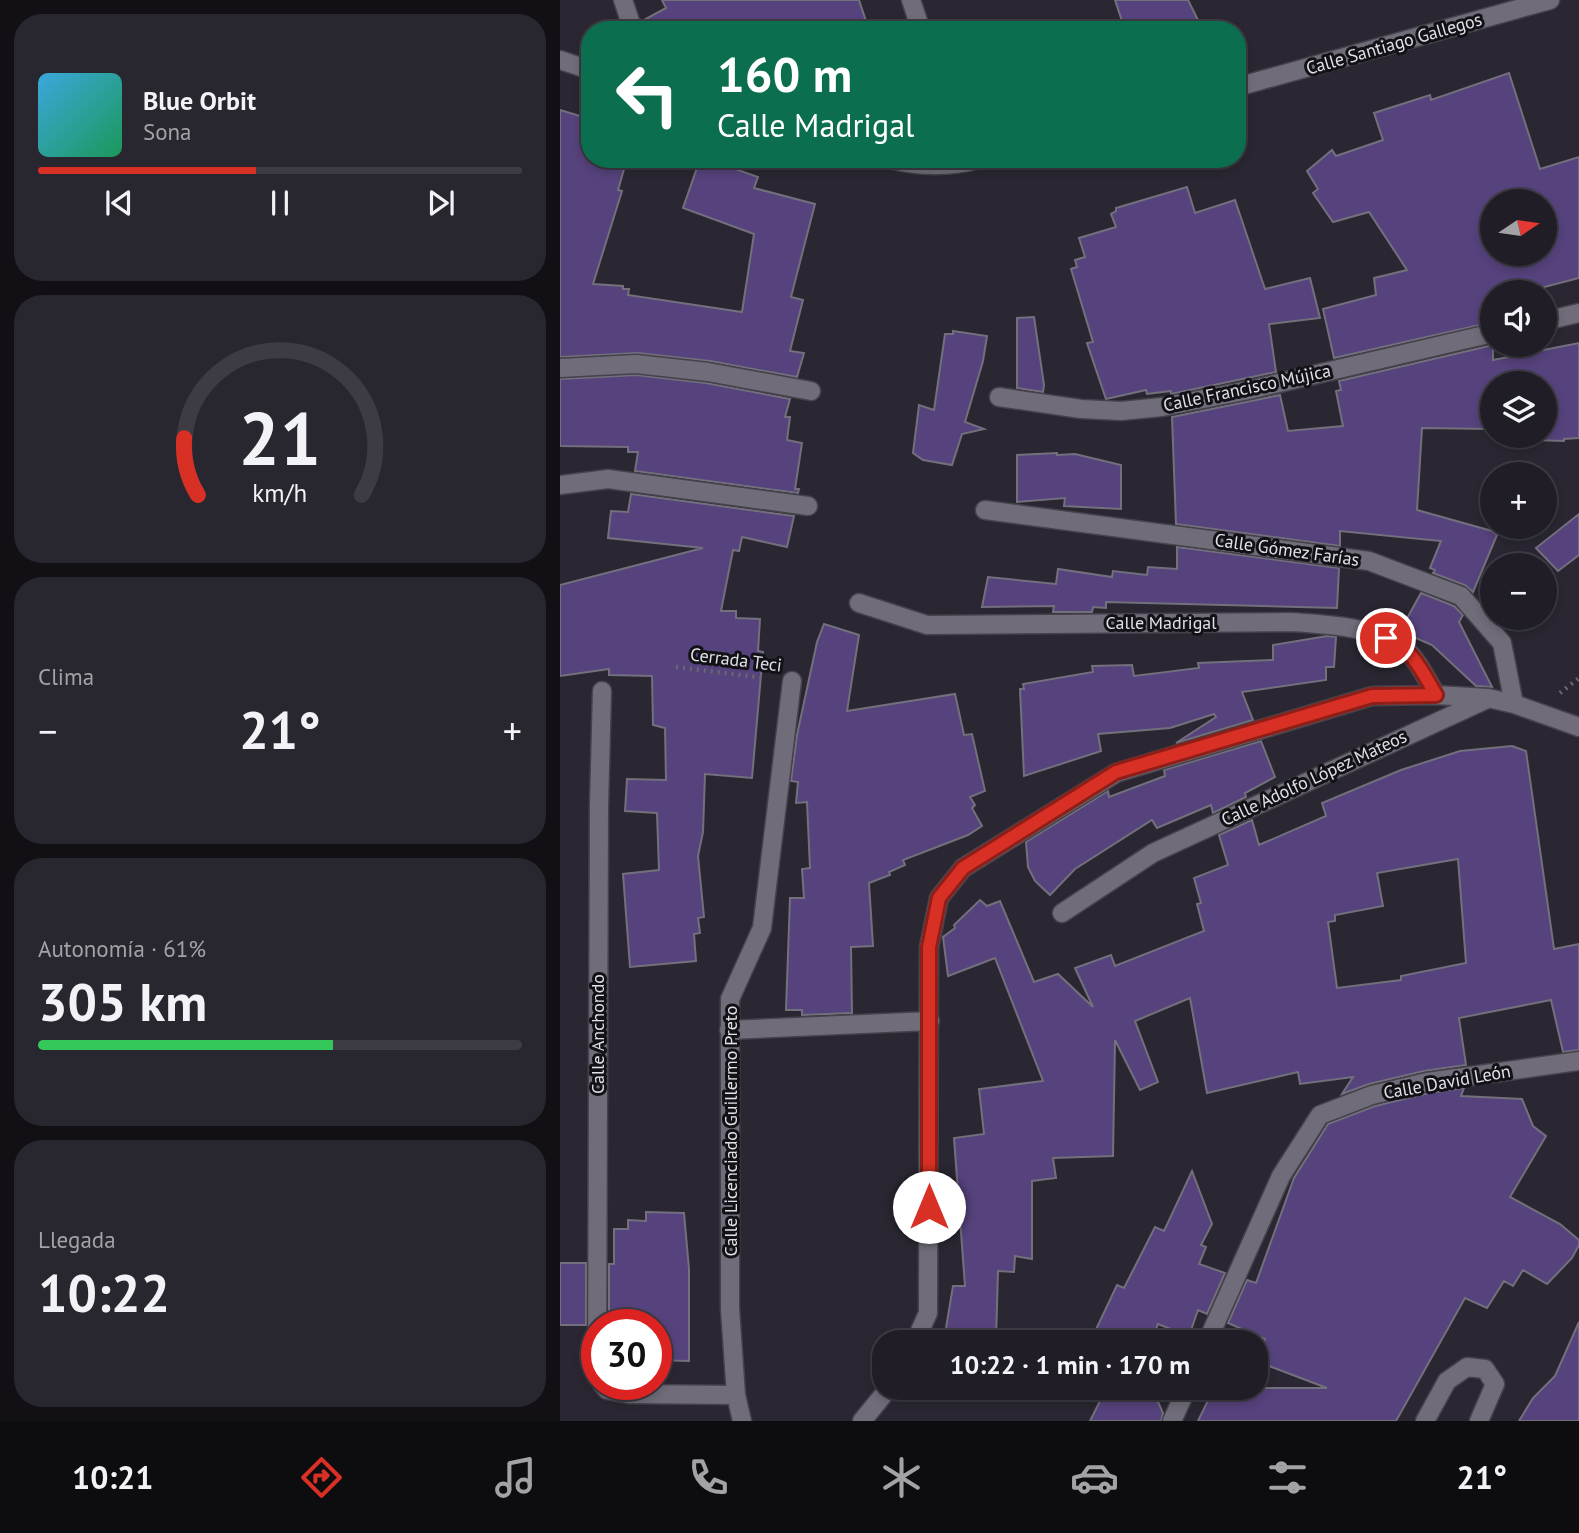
<!DOCTYPE html>
<html lang="es">
<head>
<meta charset="utf-8">
<style>
  body { margin:0; font-family:"PT Sans",sans-serif; background:#28262e; color:#f1f3f6; height:100vh; display:flex; flex-direction:column; font-size:26px; white-space:nowrap }
  * { box-sizing:border-box; margin:0 }
  p { font-size:23px; color:#a2a2a7 }
  .icon { flex:none; width:38px; height:38px; fill:none; stroke:currentColor; stroke-width:2; stroke-linecap:round; stroke-linejoin:round }
  .map { position:relative; flex:1; overflow:hidden }
  .side { display:flex; flex-direction:column; gap:14px; padding:14px; background:#121015; width:560px }
  .side>* { flex:none }
  .hud { position:absolute; left:21px; top:21px; width:665px; height:147px; border-radius:28px; box-shadow:0 4px 10px #0003,0 0 0 2px #3d3b43; background:#0b6e4f; color:#fff; overflow:hidden }
  .needle { width:46px; rotate:77deg }
  .buttons { position:absolute; left:920px; top:189px; display:grid; gap:14px }
  .buttons a { display:grid; place-items:center; width:77px; height:77px; border-radius:50%; background:#201d26; box-shadow:0 4px 10px #0003,0 0 0 2px #3d3b43; font-size:35px }
  .speed { position:absolute; left:21px; top:1309px; display:flex; gap:14px; font-size:35px; font-weight:700; text-align:center }
  .speed>* { display:grid; place-content:center; width:91px; height:91px; border-radius:50%; background:#201d26; box-shadow:0 4px 10px #0003,0 0 0 2px #3d3b43; line-height:1 }
  .speed .limit { border:10px solid #d22; background:#fff; color:#111 }
  .pin { position:absolute; display:grid; place-items:center; width:60px; height:60px; color:#fff; margin:-30px; border:4px solid #fff; border-radius:50%; box-shadow:0 2px 7px #0007 }
  .me { position:absolute; width:77px; margin:-38px; rotate:0deg; stroke-linejoin:round; filter:drop-shadow(0 0 5px #0008) }
  .turn { display:flex; align-items:center; gap:24px; height:147px; padding:0 21px; font-size:32px }
  .turn .icon { width:91px; height:91px; stroke-width:2.5 }
  .turn b { display:block; font-size:49px; line-height:60px }
  .big { font-size:52px; font-weight:700; line-height:1.1 }
  .side .tile { flex:1; display:flex; flex-direction:column; justify-content:center; gap:10px; min-width:0; padding:0 24px; border-radius:28px; background:#28262e }
  .side .dial { align-items:center; gap:0 }
  .dial svg { height:182px; overflow:visible; fill:none; stroke:#3d3b43; stroke-width:7; stroke-linecap:round; text-anchor:middle }
  .dial text { fill:#f1f3f6; stroke:none }
  .song { display:flex; align-items:center; gap:21px }
  .cover { width:84px; height:84px; border-radius:10px; background:linear-gradient(135deg,hsl(200 70% 55%),hsl(150 70% 35%)) }
  .played { height:7px; border-radius:4px; background:linear-gradient(90deg,#d93025 45%,#3d3b43 45%) }
  .keys { display:flex; justify-content:space-around; direction:ltr }
  .heat { display:flex; justify-content:space-between; align-items:center; font-size:38px; direction:ltr }
  .charge { height:10px; border-radius:5px; background:linear-gradient(90deg,#34c759 61%,#3d3b43 0) }
  .trip { position:absolute; left:312px; top:1330px; width:396px; height:70px; border-radius:28px; background:#201d26; box-shadow:0 4px 10px #0003,0 0 0 2px #3d3b43; font-weight:700; line-height:70px; text-align:center }
  .menu { display:flex; height:112px; justify-content:space-around; align-items:center; background:#0d0c0f; color:#a2a2a7 }
  .menu .icon { width:49px; height:49px }
  .menu .on { color:#d93025 }
  .menu b { font-size:32px; color:#f1f3f6 }
  main { display:flex; flex:1; min-height:0 }
  .map>svg:first-child { display:block }
  .building { fill:#56427c; stroke:#73707d; stroke-width:2; fill-rule:evenodd }
  .lines { fill:none; stroke-linecap:round; stroke-linejoin:round }
  .minor-casing { stroke:#45424b; stroke-width:21 }
  .tertiary-casing { stroke:#45424b; stroke-width:21 }
  .path { stroke:#696770; stroke-width:4.5; stroke-dasharray:2 5; stroke-linecap:butt }
  .minor { stroke:#706c79; stroke-width:18 }
  .tertiary { stroke:#706c79; stroke-width:18 }
  .route-casing { stroke:#8d1f18; stroke-width:18 }
  .route { stroke:#d93025; stroke-width:12 }
  .labels { text-anchor:middle; stroke-width:6; stroke-linejoin:round; paint-order:stroke }
  .street-label { font-size:18px; fill:#e2e0e7; stroke:#121116 }
</style>
</head>
<body>
<main>
<section class="side">
<div class="tile">
<div class="song"><i class="cover"></i><div><b>Blue Orbit</b><p>Sona</p></div></div>
<div class="played"></div>
<div class="keys"><svg class="icon" aria-label="previous" viewBox="0 0 24 24"><path d="M18 5L8 12l10 7zM5 5v14"/></svg><svg class="icon" aria-label="pause" viewBox="0 0 24 24"><path d="M8 5v14M16 5v14"/></svg><svg class="icon" aria-label="next" viewBox="0 0 24 24"><path d="M6 5l10 7-10 7zM19 5v14"/></svg></div>
</div>
<div class="tile dial"><svg viewBox="0 0 100 80">
<path d="M14 69A42 42 0 1 1 86 69"/>
<path d="M14 69A42 42 0 0 1 8 44" stroke="#d93025"/>
<text x="50" y="56" font-size="32" font-weight="700">21</text>
<text x="50" y="72" font-size="11">km/h</text>
</svg></div>
<div class="tile"><p>Clima</p>
<div class="heat"><a>−</a><b class="big">21°</b><a>+</a></div>
</div>
<div class="tile"><p>Autonomía · 61%</p><b class="big">305 km</b><div class="charge"></div></div>
<div class="tile"><p>Llegada</p><b class="big">10:22</b></div>
</section>
<div class="map">
<svg width="1019" height="1421" viewBox="0 0 1019 1421">
  <rect width="100%" height="100%" fill="#2a2732"/>
  <path class="building" d="M102,0H299L309,30H84L82,21L106,8Z
    M555,0H628L643,30H565Z
    M949,73L980,169L1019,157V278L965,292H933V322L774,358L763,309L816,295L814,278L847,270L809,212L773,222L753,193L758,189L747,171L772,150L776,156L823,140L814,113L870,95L871,100ZM933,201H985V254H933Z
    M0,110L30,119V159H67L58,190L62,191L33,284L63,286V289H69L68,295L182,312L194,234L123,208L140,159H147L198,177L194,188L255,204L231,297L243,300L230,351L244,353L237,377L150,361L77,353L0,357Z
    M627,187L635,213L675,200L705,289L750,278L760,318L709,324L716,372L611,394V391L587,394L586,390L546,399L527,343L533,342L511,269L517,267L515,260L525,257L519,238L556,227L551,214L556,211V208Z
    M474,317L484,385L483,392L457,388V318Z
    M393,331L427,336L423,361L405,422L424,429L402,434L392,465L363,460L353,453L359,405L374,410L385,334H393Z
    M1019,343V438L1004,439V441L942,439V436H985V383H933V429L862,428L857,510L932,531L937,535L913,592L905,585L873,573L875,570L870,568L881,541L780,531V546L616,524L612,417L720,395L728,431L783,426L776,391L781,390L779,381L933,345V360Z
    M76,375L146,383L230,399L225,417H230L227,440L242,443L235,489H239L238,493L75,471L78,452H68V447L0,446V379Z
    M497,453V455L515,454L561,465V509L504,506L505,498L457,502V455Z
    M71,494L234,516L227,547L182,537L179,551L173,550L161,611H176V618L200,619L198,651L203,652L192,778L145,774L143,832L138,856L144,917L138,918L140,933L134,934L136,961L70,967L63,874L99,870L97,813L65,811L67,779L106,780L105,728L93,725L92,676L49,675V669L0,676V585L143,548L48,538L51,511L68,512Z
    M1019,514V555L998,571L976,548Z
    M617,547L779,568L777,608L546,602V608L533,607L532,612H493L494,606L422,607L428,577L496,584L498,569L552,577L553,571L587,575L588,567L617,569Z
    M861,593L894,606L903,615L899,622L932,687L916,686L872,645L840,631Z
    M264,624L299,635L287,711L395,694L404,735L412,734L425,791L410,797L415,805L412,808L422,826L408,835L343,860L345,865L329,872L330,875L309,883L313,946L291,947L292,1013L242,1015V1010H226L230,898H244L242,869L250,868L247,802L236,803L238,782L231,781L237,735L257,642Z
    M767,636L776,637L774,667H766V680L682,692L693,720L616,743L656,717L654,714L610,728L538,734L541,751L464,776L460,689H464L463,684L533,672L532,666L572,665L574,676L639,668L638,663L713,660V645Z
    M701,741L715,777L685,793L686,797L653,813L651,805L597,828L592,820L515,869L490,895L475,881L468,867L466,842L548,791L549,797L605,776L604,770Z
    M952,746L966,751L994,949L1019,944V1050L1003,1052L991,1000L899,1018L906,1065L864,1071L809,1084L782,1094L793,1077L740,1084L738,1072L647,1093L630,998L575,1021L598,1082L580,1090L555,1040L553,1156L493,1158L496,1178L472,1181V1259L455,1256L454,1272L438,1271L436,1341L440,1342H382L386,1328L393,1286H405L394,1138L424,1134L419,1089L483,1081L435,958L388,976L383,937L395,928L394,925L420,900L427,906L440,901L474,982L498,974L533,1007L515,968L551,955L555,966L644,931L637,904L641,903L634,878L668,865L659,835L692,820L699,845L766,816L762,803L841,770L900,751ZM898,859L906,963L841,976V980L777,988L768,922L775,921V915L823,906L817,873Z
    M904,1088L901,1096L962,1099L973,1126L986,1136L950,1197L1000,1224L1019,1240V1245L1012,1258L987,1284L963,1270L953,1286L944,1281L927,1308L905,1298L836,1421H638L654,1388H767L696,1361L705,1339L668,1323L687,1280L696,1283L734,1178L768,1124L815,1106L869,1093Z
    M632,1171L652,1224L641,1245L646,1247L639,1264L665,1273L647,1314L638,1310L629,1336L598,1324L591,1342L566,1330L571,1342H530L557,1285L564,1288L595,1227L604,1231Z
    M86,1212L124,1213L129,1269V1361L96,1360V1325H49V1264H54V1229H68V1220L86,1221Z
    M0,1263H26V1325H0Z
    M1019,1322V1421H959L973,1398L995,1376Z
    M536,1388H592L603,1413L601,1421H530L545,1391Z"/>
  <g class="lines">
    <defs>
      <path id="minor" d="M63,0L73,30
        M351,0L361,30
        M985,321L1019,313
        M0,368L76,364L148,372L251,391
        M439,397L521,409L561,411L602,407L689,390L933,333
        M0,485L48,479L248,506
        M425,510L809,561L901,596L942,643L954,704
        M299,603L367,625L730,622C759,624 818,627 841,645C857,658 866,678 876,695
        M502,913L593,853L925,700
        M169,1030L370,1021
        M355,1342L368,1313L369,947L379,898L403,868L556,773L812,696L876,695L928,698L954,704L1019,727
        M647,1342L721,1176L760,1115L812,1095L867,1082L1019,1061
        M37,1377L39,806L42,691
        M42,1384L47,1390L69,1394L176,1395
        M182,1421L176,1395L170,1309V999L202,928L232,681
        M302,1421L329,1388
        M612,1421L627,1388
        M865,1421L887,1381L907,1367L925,1369L935,1384L919,1421"/>
      <path id="tertiary" d="M0,60L30,70
        M677,87L990,0
        M330,159C358,167 392,167 420,159"/>
    </defs>
    <use href="#minor" class="minor-casing"/>
    <use href="#tertiary" class="tertiary-casing"/>
    <path class="path" d="M116,667L205,678
      M1000,693L1019,678"/>
    <use href="#minor" class="minor"/>
    <use href="#tertiary" class="tertiary"/>
  </g>
  <g class="lines">
    <defs>
      <path id="route" d="M369,1207V947L379,898L403,868L556,772L812,696L876,695C862,671 852,648 826,638"/>
    </defs>
    <use href="#route" class="route-casing"/>
    <use href="#route" class="route"/>
  </g>
  <g class="labels">
    <g class="street-label">
      <text transform="translate(834 44) rotate(-16)" y="6">Calle Santiago Gallegos</text>
      <text transform="translate(687 388) rotate(-12)" y="6">Calle Francisco Mújica</text>
      <text transform="translate(727 550) rotate(8)" y="6">Calle Gómez Farías</text>
      <text x="601" y="629">Calle Madrigal</text>
      <text transform="translate(176 660) rotate(7)" y="6">Cerrada Teci</text>
      <text transform="translate(754 778) rotate(-25)" y="6">Calle Adolfo López Mateos</text>
      <text transform="translate(38 1034) rotate(-90)" y="6">Calle Anchondo</text>
      <text transform="translate(887 1082) rotate(-10)" y="6">Calle David León</text>
      <text transform="translate(171 1131) rotate(-90)" y="6">Calle Licenciado Guillermo Preto</text>
    </g>
  </g>
</svg>
<div class="buttons">
<a><svg class="needle" viewBox="-14 -14 28 28"><path d="M0-13l5 13h-10z" fill="#e53935"/><path d="M0 13l5-13h-10z" fill="#a2a2a7"/></svg></a>
<a><svg class="icon" aria-label="sound" viewBox="0 0 24 24"><path d="M4 9h4l5-4v14l-5-4H4zM17 9q2 3 0 6"/></svg></a>
<a><svg class="icon" aria-label="layers" viewBox="0 0 24 24"><path d="M12 4l9 5-9 5-9-5zM3 14l9 5 9-5"/></svg></a>
<a>+</a>
<a>−</a>
</div>
<div class="speed"><div class="limit">30</div></div>
<div class="pin" style="left:826px;top:638px;background:#d93025"><svg class="icon" aria-label="arrive" viewBox="0 0 24 24"><path d="M6 21V4h12l-3 4 3 4H6"/></svg></div>
<svg class="me" style="left:369px;top:1207px" viewBox="-20 -20 40 40"><circle r="19" fill="#fff"/><path d="M0-13L10 11 0 6-10 11z" fill="#d93025"/></svg>
<div class="trip">10:22 · 1 min · 170 m</div>
<div class="hud">
<div class="turn"><svg class="icon" aria-label="left" viewBox="0 0 24 24"><path d="M17 20v-9H6M10 6l-5 5 5 5"/></svg><div><b>160 m</b>Calle Madrigal</div></div>
</div>
</div>
</main>
<nav class="menu">
<b>10:21</b>
<svg class="icon on" aria-label="directions" viewBox="0 0 24 24"><path d="M12 3l9 9-9 9-9-9zM9 14v-3h6M13 9l2 2-2 2"/></svg>
<svg class="icon" aria-label="music" viewBox="0 0 24 24"><path d="M9 18V5l10-2v13"/><circle cx="6" cy="18" r="3"/><circle cx="16" cy="16" r="3"/></svg>
<svg class="icon" aria-label="phone" viewBox="0 0 24 24"><path d="M5 4h4l2 5-3 2q2 4 5 5l2-3 5 2v4C11 20 4 13 5 4z"/></svg>
<svg class="icon" aria-label="climate" viewBox="0 0 24 24"><path d="M12 3v18M4 7l16 10M4 17L20 7"/></svg>
<svg class="icon" aria-label="car" viewBox="0 0 24 24"><path d="M5 17H2v-5l4-1 3-4h7l3 4 3 1v5h-3M9 17h6M6 11h13"/><circle cx="7" cy="17" r="2"/><circle cx="17" cy="17" r="2"/></svg>
<svg class="icon" aria-label="filters" viewBox="0 0 24 24"><path d="M4 7h16M4 17h16"/><circle cx="9" cy="7" r="2"/><circle cx="15" cy="17" r="2"/></svg>
<b>21°</b>
</nav>
</body>
</html>
